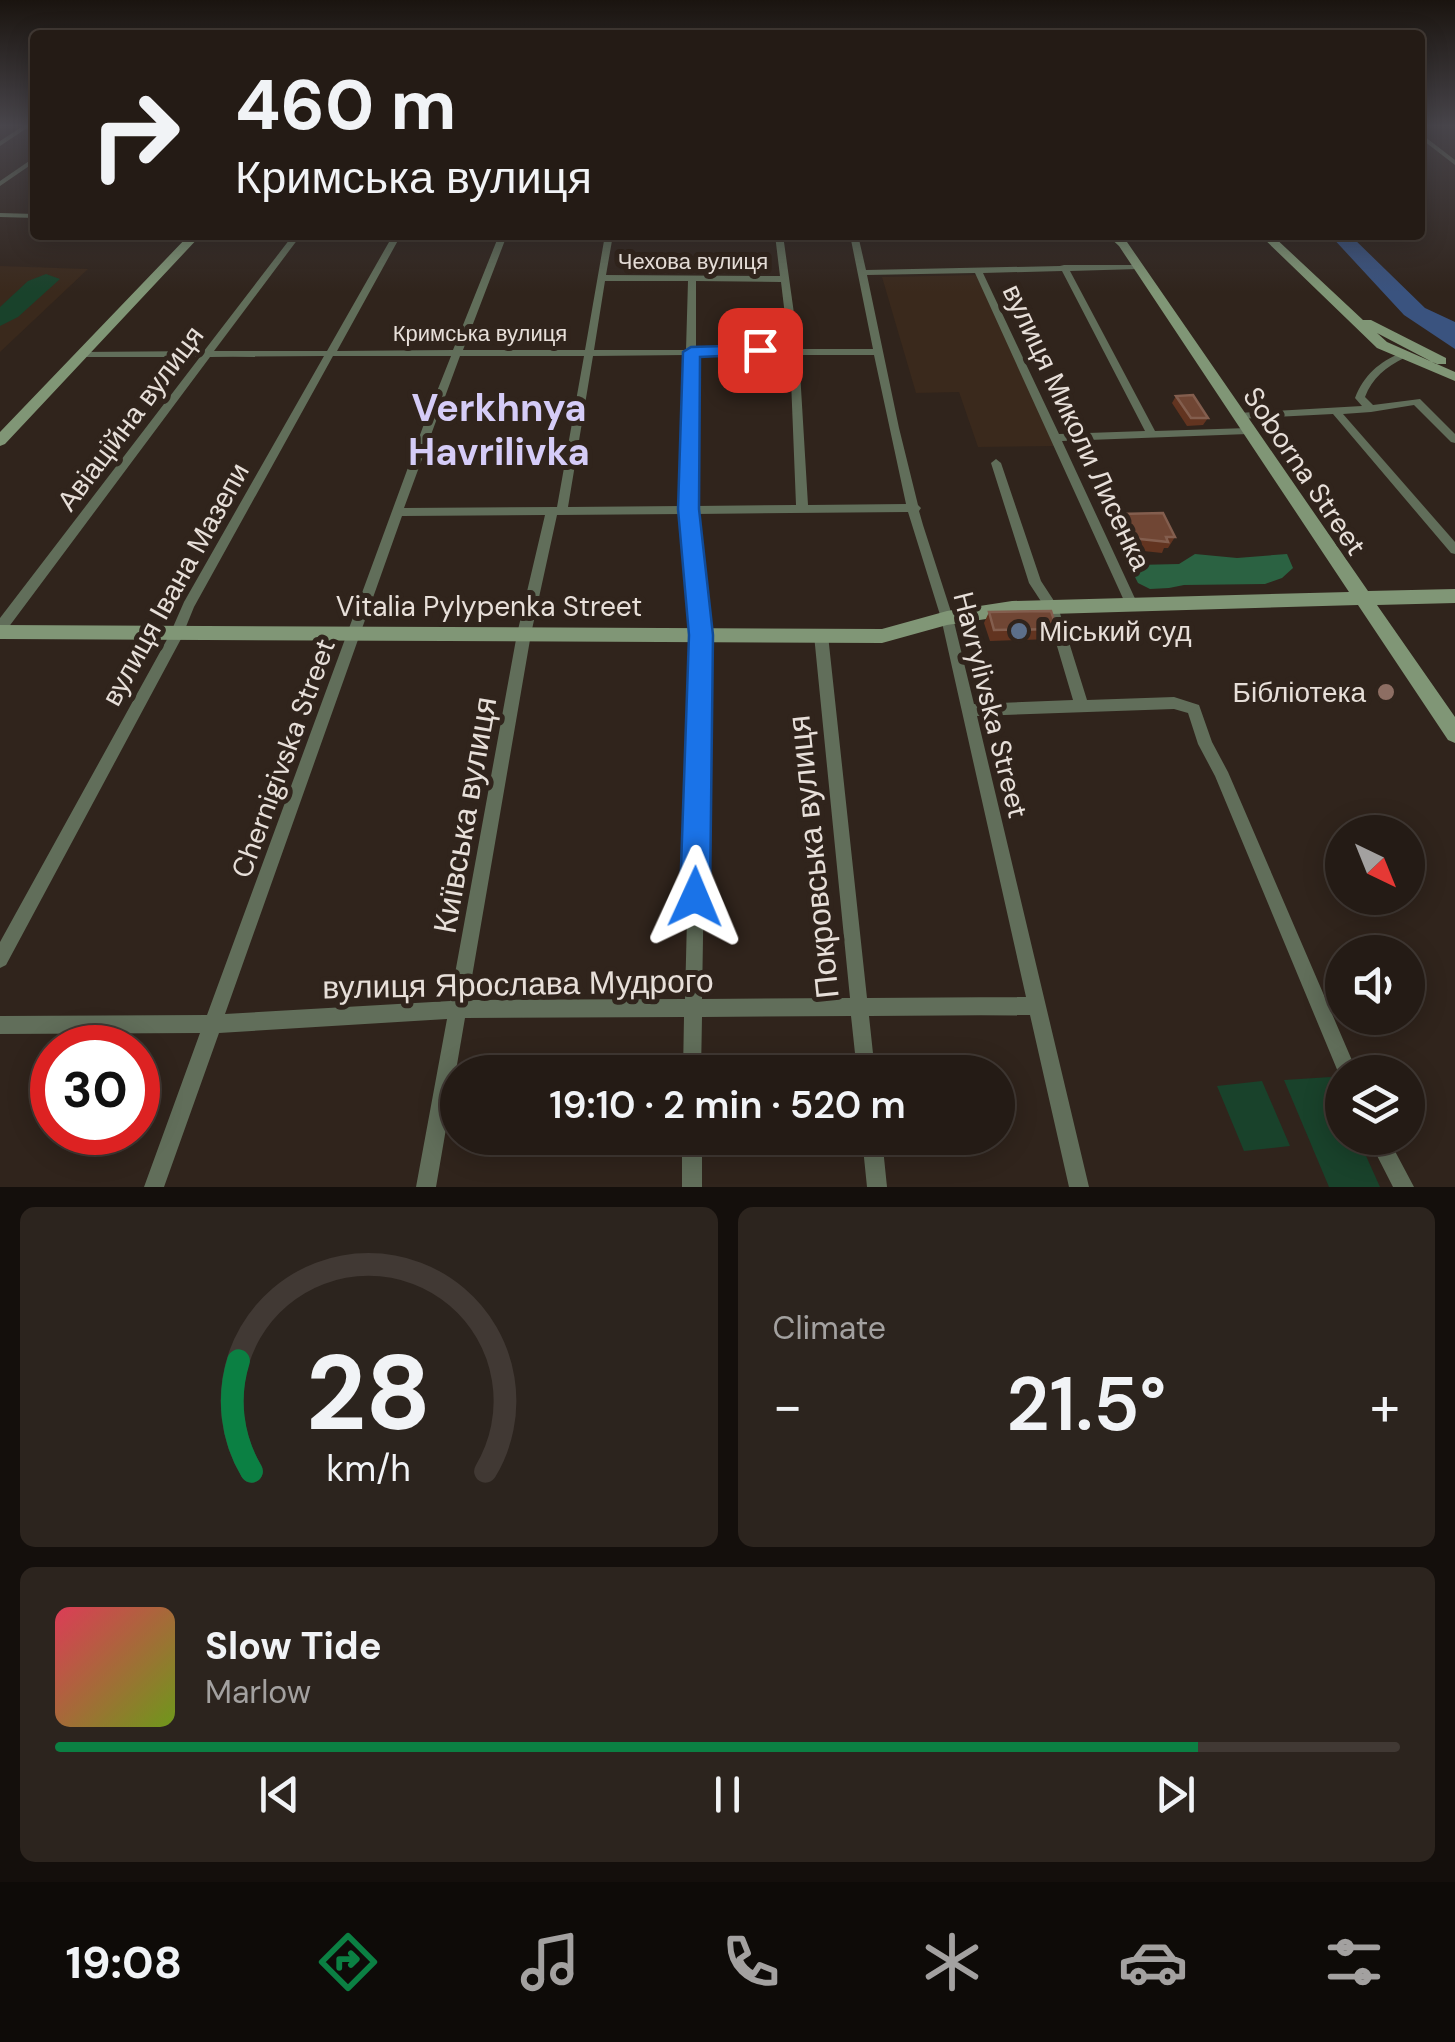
<!DOCTYPE html>
<html lang="en">
<head>
<meta charset="utf-8">
<style>
  body { margin:0; font-family:"DM Sans",sans-serif; background:#2c241e; color:#f1f3f6; height:100vh; display:flex; flex-direction:column; font-size:38px; white-space:nowrap }
  * { box-sizing:border-box; margin:0 }
  p { font-size:32px; color:#a3a1a0 }
  .icon { flex:none; width:55px; height:55px; fill:none; stroke:currentColor; stroke-width:2; stroke-linecap:round; stroke-linejoin:round }
  .map { position:relative; height:1187px; overflow:hidden }
  .details { display:flex; flex-direction:column; gap:20px; padding:20px; background:#140f0c; flex:1 }
  .details>* { flex:none }
  .banner { position:absolute; left:30px; top:30px; width:1395px; height:210px; border-radius:10px; box-shadow:0 5px 25px #0003,0 0 0 2px #413934; background:#241b15; color:#f1f3f6; overflow:hidden }
  .needle { width:65px; rotate:137deg }
  .fabs { position:absolute; left:1325px; top:815px; display:grid; gap:20px }
  .fabs a { display:grid; place-items:center; width:100px; height:100px; border-radius:50%; background:#241b15; box-shadow:0 5px 25px #0003,0 0 0 2px #413934; font-size:50px }
  .speed { position:absolute; left:30px; top:1025px; display:flex; gap:20px; font-size:50px; font-weight:700; text-align:center }
  .speed>* { display:grid; place-content:center; width:130px; height:130px; border-radius:50%; background:#241b15; box-shadow:0 5px 25px #0003,0 0 0 2px #413934; line-height:1 }
  .speed .limit { border:15px solid #d22; background:#fff; color:#111 }
  .pin { position:absolute; display:grid; place-items:center; width:85px; height:85px; color:#fff; margin:-42px; border-radius:20px; box-shadow:0 5px 15px #0006 }
  .me { position:absolute; width:110px; margin:-55px; rotate:1deg; stroke-linejoin:round; filter:drop-shadow(0 0 8px #0008) }
  .turn { display:flex; align-items:center; gap:35px; height:210px; padding:0 40px; font-size:45px }
  .turn .icon { width:130px; height:130px; stroke-width:2.5 }
  .turn b { display:block; font-size:70px; line-height:85px }
  .big { font-size:75px; font-weight:600; line-height:1.1 }
  .details .card { flex:1; display:flex; flex-direction:column; justify-content:center; gap:15px; min-width:0; padding:0 35px; border-radius:15px; background:#2c241e }
  .details .dial { align-items:center; gap:0 }
  .dial svg { height:260px; overflow:visible; fill:none; stroke:#413934; stroke-width:7; stroke-linecap:round; text-anchor:middle }
  .dial text { fill:#f1f3f6; stroke:none }
  .song { display:flex; align-items:center; gap:30px }
  .cover { width:120px; height:120px; border-radius:15px; background:linear-gradient(135deg,hsl(350 70% 55%),hsl(80 70% 35%)) }
  .played { height:10px; border-radius:5px; background:linear-gradient(90deg,#0b8043 85%,#413934 85%) }
  .keys { display:flex; justify-content:space-around; direction:ltr }
  .heat { display:flex; justify-content:space-between; align-items:center; font-size:55px; direction:ltr }
  .details .tiles { flex:1; display:grid; gap:20px; grid-template-columns:1fr 1fr }
  .card:last-child { grid-column:span 2 }
  .trip { position:absolute; left:440px; top:1055px; width:575px; height:100px; border-radius:50px; background:#241b15; box-shadow:0 5px 25px #0003,0 0 0 2px #413934; font-weight:600; line-height:100px; text-align:center }
  .tab-bar { display:flex; height:160px; justify-content:space-around; align-items:center; background:#0e0b08; color:#a3a1a0 }
  .tab-bar .icon { width:70px; height:70px }
  .tab-bar .on { color:#0b8043 }
  .tab-bar b { font-size:45px; color:#f1f3f6 }
  .map>svg:first-child { display:block }
  .built { fill:#3a291c }
  .green { fill:#19422b }
  .forest { fill:#2b6242 }
  .water { fill:#3a537f }
  .lines { fill:none; stroke-linecap:round; stroke-linejoin:round }
  .street { fill:#616e5a; fill-rule:evenodd }
  .secondary { fill:#809676; fill-rule:evenodd }
  .wall { fill:#623420 }
  .building { fill:#704634; stroke:#835e4e; stroke-width:2.5 }
  .route { fill:#1a73e8; stroke:#114b97; stroke-width:2.5 }
  .service-dot { fill:#5c6f8a; stroke:#30241c; stroke-width:4 }
  .education-dot { fill:#8d6e63; stroke:#30241c; stroke-width:4 }
  .labels { text-anchor:middle; stroke-width:10; stroke-linejoin:round; paint-order:stroke }
  .far-street-label { font-size:22px; fill:#e7dfd9; stroke:#30241c }
  .street-label { font-size:28px; fill:#e7dfd9; stroke:#30241c }
  .poi-label { font-size:28px; fill:#e7dfd9; stroke:#30241c; text-anchor:start }
  .near-street-label { font-size:32px; fill:#e7dfd9; stroke:#30241c }
  .district-label { font-size:38px; font-weight:bold; fill:#d5ccf7; stroke:#30241c }
</style>
</head>
<body>
<div class="map">
<svg width="1455" height="1187" viewBox="0 0 1455 1187">
  <rect width="100%" height="100%" fill="#30241c"/>
  <path class="built" d="M0,266L88,269L0,352Z
    M979,275L1054,446L978,447L959,392L916,393L882,277Z"/>
  <path class="green" d="M46,274L60,279L18,317L0,326V307L28,281Z
    M1331,1077L1342,1103V1138H1358L1380,1187H1329L1284,1080Z
    M1262,1081L1290,1146L1244,1151L1217,1086Z"/>
  <path class="forest" d="M1195,554L1237,558L1287,554L1293,568L1282,578L1265,584L1184,585L1169,588L1150,589L1138,583L1133,573L1136,565L1179,564Z"/>
  <path class="water" d="M1330,235H1350L1425,308L1455,322V349L1404,315Z"/>
  <g class="lines">
    <path class="street" d="M23,126H30L0,146V141Z
      M1420,133L1455,160V165L1420,138Z
      M35,157V162L0,186V181Z
      M0,213L35,214V218L0,217Z
      M293,235H301L214,351H327L393,235H401L337,351L453,350L499,235H507L463,350H585L605,235H613L606,275L780,276L775,235H783L799,349H873L850,235H858L866,270L1060,266L1064,265H1141V269H1138L1070,271L1155,431L1248,428L1253,431L1248,434L1062,441L1138,605L1136,609H1128L1126,605L975,273L867,275L899,428L918,505L921,508L919,511L923,525L953,618L974,704L1073,700L1046,609L1029,583L991,463L996,459L1001,463L1041,581L1058,607L1087,700L1174,697L1199,705L1212,742L1228,772L1357,1072H1342L1341,1079L1215,776L1198,744L1188,713L1174,709L977,716L1089,1187H1069L1030,1015L869,1016L875,1072H857L851,1016L702,1017L701,1072H683L684,1017L465,1018L436,1187H416L447,1019L219,1033L164,1187H144L200,1033L0,1034V1016L207,1015L424,424L451,356H333L194,607L181,639L6,965L0,968V942L170,634L184,602L324,356L210,357L5,632L0,633V618L200,357H82L77,354L79,352L204,351ZM1062,271L1145,431L1059,434L983,273ZM605,281H688L686,350H594ZM696,281L781,282L789,349L696,350ZM686,355L683,506L568,507L593,356ZM696,355H790L796,505L695,506ZM799,355H874L906,504L808,505ZM460,356H584L557,507L404,508ZM908,512L941,618L1026,997L867,998L828,635L826,631H816L814,635L850,998L702,999L708,635L695,514ZM684,514L694,635L685,999L468,1000L531,634L557,515ZM545,515L517,634L450,1001L225,1014L402,516Z
      M1401,353L1404,354V358C1386,367 1372,378 1365,397L1373,405L1420,399L1455,434V443L1451,442L1414,405L1371,412L1343,414L1455,542V554L1451,553L1333,414L1238,419L1233,416L1238,413L1362,406L1355,398C1364,375 1379,362 1401,353Z
      M682,1138H702V1187H682Z
      M862,1138H882L887,1187H867Z
      M1368,1138H1388L1414,1187H1393Z"/>
    <path class="secondary" d="M189,235H201L5,444L0,446V432Z
      M1107,235H1120L1127,242L1368,591L1455,589V603L1377,605L1455,717V743L1448,740L1358,605L1012,615L947,625L882,643L0,639V625L882,629L947,611L1012,601L1349,592L1119,246Z
      M1260,235H1272L1363,320H1371L1446,358V364H1436L1377,333L1387,342L1455,372V381L1377,348Z"/>
  </g>
  <path class="wall" d="M1176,396L1208,418L1203,425L1187,426L1172,403Z
    M1120,514L1175,537L1168,548H1164L1162,553L1125,549L1114,525Z
    M989,612L1057,629L1051,639L990,641L984,623Z"/>
  <path class="building" d="M1193,395L1208,418H1191L1176,396Z
    M1163,513L1175,537H1166L1168,542L1131,538L1120,514Z
    M1051,611L1057,629L994,630L989,612Z"/>
  <linearGradient id="sky" x2="0" y2="1"><stop stop-color="#1a140f"/><stop offset="0.43" stop-color="#48454b"/><stop offset="1" stop-color="#48454b" stop-opacity="0"/></linearGradient>
  <rect width="1455" height="292" fill="url(#sky)"/>
  <path class="route" d="M760,345L768,350L766,354L700,357L699,509L713,635L710,897L706,907L695,912L685,907L680,897L689,635L678,509L683,352L691,347Z"/>
  <circle class="service-dot" cx="1019" cy="631" r="10"/>
  <circle class="education-dot" cx="1386" cy="692" r="10"/>
  <g class="labels">
    <g class="far-street-label">
      <text x="693" y="269">Чехова вулиця</text>
      <text x="480" y="341">Кримська вулиця</text>
    </g>
    <g class="street-label">
      <text transform="translate(130 418) rotate(-53)" y="10">Авіаційна вулиця</text>
      <text transform="translate(1077 427) rotate(65)" y="10">вулиця Миколи Лисенка</text>
      <text transform="translate(1305 471) rotate(56)" y="10">Soborna Street</text>
      <text transform="translate(175 584) rotate(-61)" y="10">вулиця Івана Мазепи</text>
      <text x="489" y="616">Vitalia Pylypenka Street</text>
      <text transform="translate(991 705) rotate(76)" y="10">Havrylivska Street</text>
      <text transform="translate(283 758) rotate(-70)" y="10">Chernigivska Street</text>
    </g>
    <g class="poi-label">
      <text x="1039" y="641">Міський суд</text>
      <text x="1366" y="702" text-anchor="end">Бібліотека</text>
    </g>
    <g class="near-street-label">
      <text transform="translate(465 815) rotate(-80)" y="11">Київська вулиця</text>
      <text transform="translate(813 857) rotate(-96)" y="11">Покровська вулиця</text>
      <text transform="translate(518 984) rotate(-1)" y="11">вулиця Ярослава Мудрого</text>
    </g>
    <g class="district-label">
      <text x="499" y="421">Verkhnya<tspan x="499" dy="44">Havrilivka</tspan></text>
    </g>
  </g>
</svg>
<div class="fabs">
<a><svg class="needle" viewBox="-14 -14 28 28"><path d="M0-13l5 13h-10z" fill="#e53935"/><path d="M0 13l5-13h-10z" fill="#a3a1a0"/></svg></a>
<a><svg class="icon" aria-label="sound" viewBox="0 0 24 24"><path d="M4 9h4l5-4v14l-5-4H4zM17 9q2 3 0 6"/></svg></a>
<a><svg class="icon" aria-label="layers" viewBox="0 0 24 24"><path d="M12 4l9 5-9 5-9-5zM3 14l9 5 9-5"/></svg></a>
</div>
<div class="speed"><div class="limit">30</div></div>
<div class="pin" style="left:760px;top:350px;background:#d93025"><svg class="icon" aria-label="arrive" viewBox="0 0 24 24"><path d="M6 21V4h12l-3 4 3 4H6"/></svg></div>
<svg class="me" style="left:695px;top:897px" viewBox="-20 -20 40 40"><path d="M0-17L14 15 0 8-14 15z" fill="#1a73e8" stroke="#fff" stroke-width="4"/></svg>
<div class="trip">19:10 · 2 min · 520 m</div>
<div class="banner">
<div class="turn"><svg class="icon" aria-label="right" viewBox="0 0 24 24"><path d="M7 20v-9h11M14 6l5 5-5 5"/></svg><div><b>460 m</b>Кримська вулиця</div></div>
</div>
</div>
<section class="details">
<div class="tiles">
<div class="card dial"><svg viewBox="0 0 100 80">
<path d="M14 69A42 42 0 1 1 86 69"/>
<path d="M14 69A42 42 0 0 1 10 35" stroke="#0b8043"/>
<text x="50" y="56" font-size="32" font-weight="700">28</text>
<text x="50" y="72" font-size="11">km/h</text>
</svg></div>
<div class="card"><p>Climate</p>
<div class="heat"><a>−</a><b class="big">21.5°</b><a>+</a></div>
</div>
<div class="card">
<div class="song"><i class="cover"></i><div><b>Slow Tide</b><p>Marlow</p></div></div>
<div class="played"></div>
<div class="keys"><svg class="icon" aria-label="previous" viewBox="0 0 24 24"><path d="M18 5L8 12l10 7zM5 5v14"/></svg><svg class="icon" aria-label="pause" viewBox="0 0 24 24"><path d="M8 5v14M16 5v14"/></svg><svg class="icon" aria-label="next" viewBox="0 0 24 24"><path d="M6 5l10 7-10 7zM19 5v14"/></svg></div>
</div>
</div>
</section>
<nav class="tab-bar">
<b>19:08</b>
<svg class="icon on" aria-label="directions" viewBox="0 0 24 24"><path d="M12 3l9 9-9 9-9-9zM9 14v-3h6M13 9l2 2-2 2"/></svg>
<svg class="icon" aria-label="music" viewBox="0 0 24 24"><path d="M9 18V5l10-2v13"/><circle cx="6" cy="18" r="3"/><circle cx="16" cy="16" r="3"/></svg>
<svg class="icon" aria-label="phone" viewBox="0 0 24 24"><path d="M5 4h4l2 5-3 2q2 4 5 5l2-3 5 2v4C11 20 4 13 5 4z"/></svg>
<svg class="icon" aria-label="climate" viewBox="0 0 24 24"><path d="M12 3v18M4 7l16 10M4 17L20 7"/></svg>
<svg class="icon" aria-label="car" viewBox="0 0 24 24"><path d="M5 17H2v-5l4-1 3-4h7l3 4 3 1v5h-3M9 17h6M6 11h13"/><circle cx="7" cy="17" r="2"/><circle cx="17" cy="17" r="2"/></svg>
<svg class="icon" aria-label="filters" viewBox="0 0 24 24"><path d="M4 7h16M4 17h16"/><circle cx="9" cy="7" r="2"/><circle cx="15" cy="17" r="2"/></svg>
</nav>
</body>
</html>
